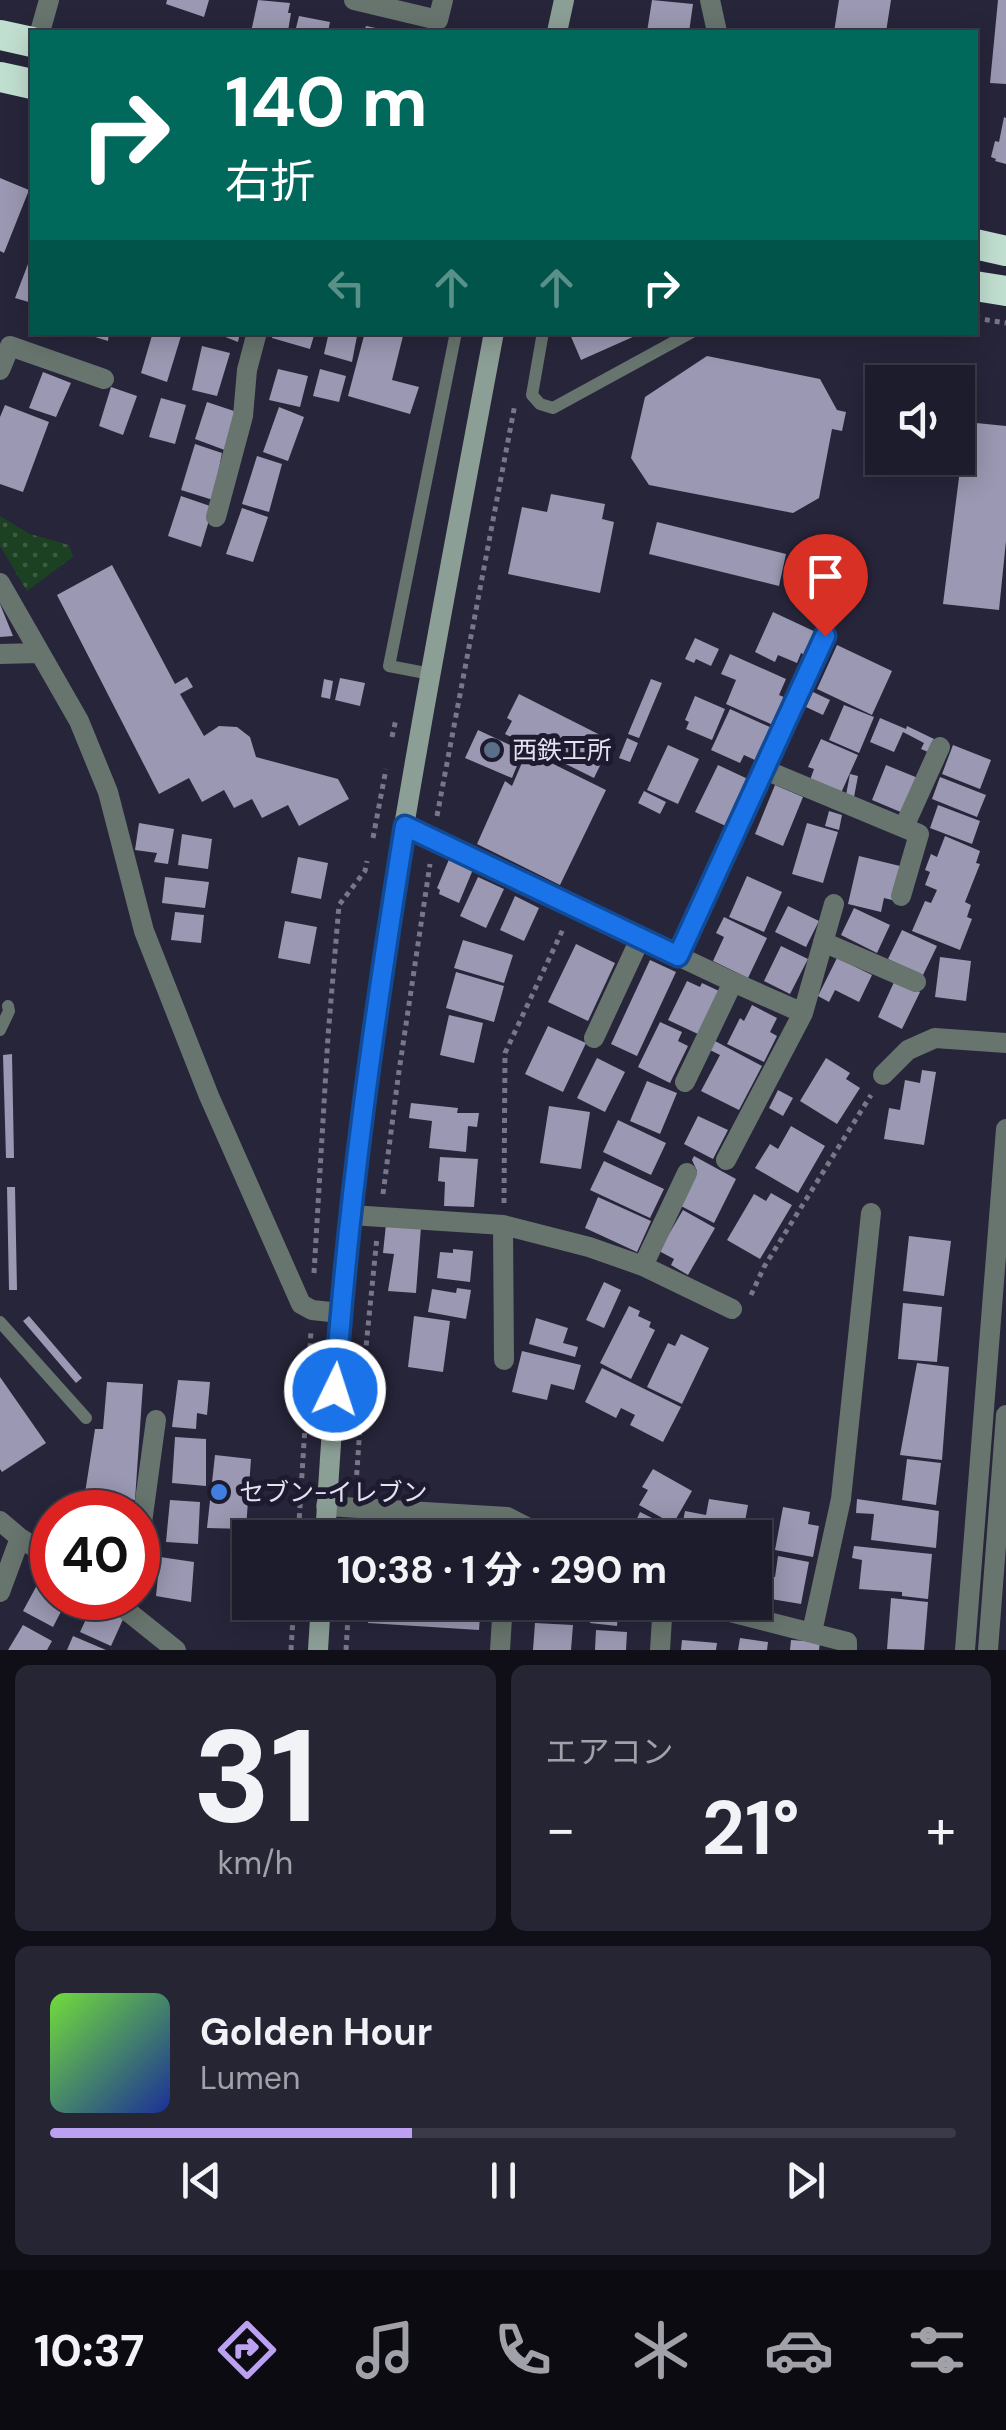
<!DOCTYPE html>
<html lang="ja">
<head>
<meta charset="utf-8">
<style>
  body { margin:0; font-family:"DM Sans","Noto Sans JP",sans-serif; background:#252534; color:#f1f3f6; height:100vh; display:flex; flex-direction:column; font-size:38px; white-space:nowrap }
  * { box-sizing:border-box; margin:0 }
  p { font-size:32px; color:#a0a1a9 }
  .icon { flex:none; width:55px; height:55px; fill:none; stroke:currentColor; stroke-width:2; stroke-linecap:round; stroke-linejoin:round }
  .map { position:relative; height:1650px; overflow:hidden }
  .panel { display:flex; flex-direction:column; gap:15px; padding:15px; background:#100f18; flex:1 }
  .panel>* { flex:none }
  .hud { position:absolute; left:30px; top:30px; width:948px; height:305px; border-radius:0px; box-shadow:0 5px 25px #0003,0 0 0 2px #3b3a48; background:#00695c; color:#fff; overflow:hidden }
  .controls { position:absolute; left:865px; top:365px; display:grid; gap:20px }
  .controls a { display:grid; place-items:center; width:110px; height:110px; border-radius:0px; background:#1d1c2c; box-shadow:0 5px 25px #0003,0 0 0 2px #3b3a48; font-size:50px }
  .speed { position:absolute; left:30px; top:1490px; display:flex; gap:20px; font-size:50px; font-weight:700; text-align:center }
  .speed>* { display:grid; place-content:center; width:130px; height:130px; border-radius:50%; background:#1d1c2c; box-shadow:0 5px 25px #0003,0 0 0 2px #3b3a48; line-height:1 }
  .speed .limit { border:15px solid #d22; background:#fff; color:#111 }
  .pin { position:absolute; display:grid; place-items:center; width:85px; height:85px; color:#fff; margin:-102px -42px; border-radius:50% 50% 50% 0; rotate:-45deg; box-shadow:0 0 10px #0007 }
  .pin .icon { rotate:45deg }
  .me { position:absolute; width:110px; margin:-55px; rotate:4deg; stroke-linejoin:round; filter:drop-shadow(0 0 8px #0008) }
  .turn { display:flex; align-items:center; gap:35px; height:210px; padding:0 30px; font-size:45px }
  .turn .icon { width:130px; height:130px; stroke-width:2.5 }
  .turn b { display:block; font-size:70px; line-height:85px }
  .lanes { display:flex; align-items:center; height:95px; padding:0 30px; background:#0003; justify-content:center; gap:50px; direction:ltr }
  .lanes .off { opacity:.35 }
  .big { font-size:75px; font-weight:700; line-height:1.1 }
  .panel .tile { flex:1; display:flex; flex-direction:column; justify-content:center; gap:15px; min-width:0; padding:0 35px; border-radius:15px; background:#252534 }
  .panel .dial { align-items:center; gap:0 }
  .dial b { font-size:130px; line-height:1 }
  .song { display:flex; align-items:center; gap:30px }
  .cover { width:120px; height:120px; border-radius:15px; background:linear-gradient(135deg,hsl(100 70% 55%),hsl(230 70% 35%)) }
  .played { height:10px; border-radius:5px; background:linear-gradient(90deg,#bca0f2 40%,#3b3a48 40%) }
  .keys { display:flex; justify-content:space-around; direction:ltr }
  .heat { display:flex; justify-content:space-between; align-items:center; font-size:55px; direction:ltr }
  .panel .tiles { flex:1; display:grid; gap:15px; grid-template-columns:1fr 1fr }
  .tile:last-child { grid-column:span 2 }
  .trip { position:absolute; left:232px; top:1520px; width:540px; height:100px; border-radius:0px; background:#1d1c2c; box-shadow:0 5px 25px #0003,0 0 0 2px #3b3a48; font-weight:700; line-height:100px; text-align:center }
  .dock { display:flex; height:160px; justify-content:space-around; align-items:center; background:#0c0b12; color:#a0a1a9 }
  .dock .icon { width:70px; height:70px }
  .dock .selected { color:#bca0f2 }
  .dock b { font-size:45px; color:#f1f3f6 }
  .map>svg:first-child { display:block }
  .park { fill:url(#park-dots) }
  .building { fill:#9a98b2 }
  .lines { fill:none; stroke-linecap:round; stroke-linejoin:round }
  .path { stroke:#787688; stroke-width:5; stroke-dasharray:5 5; stroke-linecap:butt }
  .lane { stroke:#68746e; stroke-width:12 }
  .street { stroke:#68746e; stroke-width:20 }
  .secondary { stroke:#8c9f96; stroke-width:20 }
  .highway { stroke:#c1dfd0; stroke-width:30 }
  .route-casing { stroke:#114b97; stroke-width:25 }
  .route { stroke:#1a73e8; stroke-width:18 }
  .service-dot { fill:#5c6f8a; stroke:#1e1b30; stroke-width:4 }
  .shop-dot { fill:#3f7fe0; stroke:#1e1b30; stroke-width:4 }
  .labels { text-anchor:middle; stroke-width:10; stroke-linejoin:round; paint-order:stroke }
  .poi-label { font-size:25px; fill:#e3e2f0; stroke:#1e1b30; text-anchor:start }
</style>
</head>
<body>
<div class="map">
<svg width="1006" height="1650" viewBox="0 0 1006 1650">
  <defs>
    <pattern id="park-dots" width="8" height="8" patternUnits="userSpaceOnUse" patternTransform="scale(2.5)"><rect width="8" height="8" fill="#1c4022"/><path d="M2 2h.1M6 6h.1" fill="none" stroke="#3d5b42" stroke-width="1.8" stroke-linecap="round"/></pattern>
  </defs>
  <rect width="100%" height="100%" fill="#27253a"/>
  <path class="park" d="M0,516L30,534L69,545L73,557L27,591L0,546Z"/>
  <path class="building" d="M167,0H209L204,17L166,4Z
    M258,0L290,3L288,13H291L288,31L251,32Z
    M652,0L693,4L689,32H647Z
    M839,0H891L886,32H834Z
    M998,0H1006V84L990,83Z
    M299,16L330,22L328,32H295Z
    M366,26L390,31V32H364Z
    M1004,117L1006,118V164L995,161L996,159L991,157L995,141L999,142Z
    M0,178L29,190L4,253L0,251Z
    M28,264L32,265V303L15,298Z
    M79,332H109L108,341Z
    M153,332H170L181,336L167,382L141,373Z
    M213,332H240L238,342Z
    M273,332H315L310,349L272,338Z
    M329,332L357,336L352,362L324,354Z
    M365,332H404L392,380L419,387L410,414L348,396Z
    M569,332H644L581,360Z
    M202,346L230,353L217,396L192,390Z
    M707,356L820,379L837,410L846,412L842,431L832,429L819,498L793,513L649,485L631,458L645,397Z
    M278,369L308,376L300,407L269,400Z
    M320,369L346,376L339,402L313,396Z
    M43,372L71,383L56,417L29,408Z
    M111,387L137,396L123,435L99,426Z
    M161,398L186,405L175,444L149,437Z
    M207,402L240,413L230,452L195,439Z
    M5,405L49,422L23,492L0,484V417Z
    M279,407L304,417L288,461L263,452Z
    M966,422L1006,426V541L999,610L943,604Z
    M195,444L222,453L213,500L181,490Z
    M257,456L282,464L269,512L242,504Z
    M551,494L605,504L602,519L614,522L600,593L508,574L522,507L547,512Z
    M181,496L213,507L201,547L168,536Z
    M242,508L268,517L253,562L226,554Z
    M657,522L786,554L779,586L649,554Z
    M112,565L175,684L187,677L193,687L180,694L204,736L219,726L237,727L250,737L256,757L338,779L349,799L299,826L288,805L262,818L252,799L234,808L224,790L202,802L189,778L159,794L57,595Z
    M0,604L13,636L0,637Z
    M773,612L820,634L809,657L801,653L797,663L778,655L775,662L755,652Z
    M695,638L719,649L711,666L696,659L694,663L685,659Z
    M837,645L892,671L872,715L817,689Z
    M730,654L786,679L779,695L786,698L773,725L726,704L736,680L721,674Z
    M340,678L365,683L360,706L335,700Z
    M324,679L333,681L330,699L321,697Z
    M651,679L662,683L639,738L628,734Z
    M813,692L830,700L823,715L806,707Z
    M519,694L612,741L594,778L505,734L512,721L507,718Z
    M695,696L725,709L712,740L686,729L689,722L685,720Z
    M844,705L874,717L859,753L829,740Z
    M730,709L772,728L757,761L744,755L740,763L711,750Z
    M880,718L906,729L907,726L934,739L928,752L921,749L924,743L903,732L894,752L870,742Z
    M478,730L523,751L512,778L465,758Z
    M627,738L638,743L630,762L619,758Z
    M821,739L858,755L841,793L810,780L814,769L808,767Z
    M668,745L699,759L678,804L647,790Z
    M953,745L991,760L980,789L942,774Z
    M527,751L606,790L560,885L477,844L505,781L512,786Z
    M718,765L750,780L728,827L695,812Z
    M886,765L918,778L903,813L872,800Z
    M850,774L858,776L854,797L846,795Z
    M940,777L986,795L977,817L932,799Z
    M775,785L803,797L783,846L755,834Z
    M644,791L666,802L660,814L638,803Z
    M938,805L980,821L972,844L930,828Z
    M829,811L842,815L839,830L825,826Z
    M139,823L174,829L168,864L154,862L157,853L135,850Z
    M807,823L838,832L823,883L792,874Z
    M182,834L212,839L208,869L178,865Z
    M945,836L980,851L976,863L980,864L965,902L971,905L967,917L972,919L960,950L912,931L925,901L931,903L937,890L925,885L930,872L925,870L931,854L937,857Z
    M859,856L900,866L892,900L884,898L881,912L848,904Z
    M298,857L328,863L321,899L291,893Z
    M450,857L474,867L459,903L439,894L440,890L437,888Z
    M747,876L782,892L764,932L729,917Z
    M165,877L209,882L205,908L162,903Z
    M478,877L504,889L486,928L460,916Z
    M515,896L539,908L524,941L500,930Z
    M788,906L819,921L806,947L775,932Z
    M854,908L890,925L877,953L841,935Z
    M175,912L204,915L201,943L171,940Z
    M724,917L767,938L748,978L713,961L724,937L716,933Z
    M285,921L317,927L310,964L278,958Z
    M902,930L937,946L923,975L888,959Z
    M463,940L513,955L504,983L454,968Z
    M576,944L615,963L588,1021L548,1002Z
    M781,946L808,959L790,994L764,981Z
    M940,957L971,961L966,1001L935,997Z
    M837,958L872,975L859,1002L835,990L829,1002L818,996Z
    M650,960L676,972L637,1056L611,1044Z
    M456,972L504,986L494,1022L446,1008Z
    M895,980L920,992L902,1029L878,1017Z
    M687,981L700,987L702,983L719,991L698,1034L668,1020Z
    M752,1005L777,1018L770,1032L777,1036L764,1062L727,1044L740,1018L744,1021Z
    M449,1015L483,1023L474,1063L440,1055Z
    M660,1022L682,1032L678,1041L688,1046L670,1083L638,1067Z
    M548,1026L586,1043L563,1092L525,1074Z
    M715,1041L762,1066L739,1110L701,1091L720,1055L710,1050Z
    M12,1054L14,1158H6L3,1055Z
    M597,1058L625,1072L605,1112L577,1098Z
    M826,1058L850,1073L846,1079L860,1088L837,1124L800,1101Z
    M922,1070L936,1072L924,1145L884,1139L889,1108L900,1110L905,1080L920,1083Z
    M647,1081L677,1093L660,1134L630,1121Z
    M778,1090L793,1098L783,1116L769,1108Z
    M411,1103L458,1108L457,1113H479L477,1127L468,1126L466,1152L429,1148L432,1121L409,1118Z
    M549,1106L590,1112L581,1169L540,1163Z
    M698,1116L728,1130L713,1159L684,1144Z
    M618,1120L666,1143L651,1175L603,1152Z
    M791,1126L825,1146L798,1193L755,1168L770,1144L778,1149Z
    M694,1156L736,1179L714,1223L679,1205L697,1171L692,1160Z
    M440,1157L478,1159L474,1207L444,1206L445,1182L438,1181Z
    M604,1161L664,1189L650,1218L590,1190Z
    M7,1187H15L17,1290H9Z
    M771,1193L792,1205L760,1259L727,1240L754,1194L766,1201Z
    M598,1197L651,1221L637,1252L585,1228Z
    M683,1210L715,1228L688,1275L671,1265L674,1259L659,1251Z
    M386,1224L421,1227L416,1293L388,1291L394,1254L383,1253Z
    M909,1236L951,1241L944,1296L903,1291Z
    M453,1249L473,1251L470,1282L437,1278L440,1252L453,1253Z
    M604,1282L621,1290L604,1328L586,1320Z
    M457,1288L471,1290L466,1319L428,1312L432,1289L456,1293Z
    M903,1303L942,1307L937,1362L898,1359Z
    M629,1306L640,1311L638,1316L651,1322L649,1327L655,1330L631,1379L600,1363Z
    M29,1316L82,1378L76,1383L23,1321Z
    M414,1316L450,1321L443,1372L408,1367Z
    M536,1318L568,1328L563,1343L578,1347L575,1357L529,1344Z
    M681,1334L709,1348L682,1404L647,1387L668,1343L675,1346Z
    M522,1351L581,1365L574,1390L551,1384L547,1400L512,1392Z
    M917,1363L949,1367L942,1460L900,1455Z
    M602,1368L681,1407L663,1442L630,1425L635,1415L621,1408L616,1418L585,1402Z
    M0,1377L46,1443L2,1472L0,1469Z
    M178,1380L210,1382L207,1415L197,1413L196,1429L172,1427Z
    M107,1382L143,1384L135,1500L85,1493L95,1429H103Z
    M175,1437L206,1439V1486L172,1483Z
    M215,1455L251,1459L246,1529L207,1528Z
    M907,1459L941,1463L936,1505L902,1500Z
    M653,1469L692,1491L673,1524L639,1505L648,1490L642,1487Z
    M709,1499L748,1505L742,1538H710L681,1532L685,1511L706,1515Z
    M857,1499L939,1511L936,1548L871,1540L874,1514L856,1513Z
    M170,1500L200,1502L198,1544L166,1542Z
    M783,1507L810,1512L808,1524L819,1526L813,1557L775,1550Z
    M640,1512L674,1529L670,1538H628Z
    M386,1523L425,1525L424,1538H385Z
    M854,1546L932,1554L928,1599L902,1596V1592L859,1589L862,1560L852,1558Z
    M778,1556L809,1562L801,1604L765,1598L769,1576L775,1577Z
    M160,1557L194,1562L191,1602L156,1596Z
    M44,1572L52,1577V1598H68L53,1627L23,1611Z
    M891,1598L928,1602L924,1650L887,1649Z
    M95,1600L125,1615L111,1646L80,1632Z
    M369,1602H481L479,1630L368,1623Z
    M592,1602H619L617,1626L590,1623Z
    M535,1623L573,1625L571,1650H533Z
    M23,1625L52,1641L47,1650H8Z
    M596,1630L627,1632L626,1650H595Z
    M73,1636L106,1650H67Z
    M740,1638L768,1642L767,1650H738Z
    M682,1640L717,1643L716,1650H681Z
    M791,1640L820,1642L819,1650H790Z"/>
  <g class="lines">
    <path class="path" d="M975,318L1006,323
      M392,737L396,719
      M437,816L515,404
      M373,838L386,769
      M383,1194L398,1078L430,864
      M504,1203L505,1053L564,927
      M314,1273L328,1036L339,905L365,871L367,861
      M751,1295L764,1267L871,1095
      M356,1485L364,1367L377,1237
      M298,1538L311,1331
      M291,1650L294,1602
      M346,1650L349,1602"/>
    <path class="lane" d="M543,332L532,395L540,404L553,408L692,332
      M431,674L389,666L456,332
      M0,1030L9,1011L8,1006
      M0,1322L86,1418"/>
    <path class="street" d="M354,0L438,20L443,0
      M710,0L717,32
      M40,32L49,0
      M0,370L10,346L104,379
      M216,517L243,416L247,370L257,332
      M0,583L79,721L108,792L144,931L209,1096L301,1304L312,1310L340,1313
      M0,654L38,653
      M763,769L919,834L901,896
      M405,827L733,982L803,1013
      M904,827L940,747
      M823,942L916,982
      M677,956L825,636
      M594,1038L640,939
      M883,1075L908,1050L935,1038L1006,1043
      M685,1082L733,982
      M726,1160L803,1013L834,904
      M351,1215L503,1225L589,1247L643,1266L732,1309
      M503,1225L504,1360
      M643,1266L687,1173
      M326,1506L507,1517L548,1538
      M0,1521L20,1538L52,1558
      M138,1552L156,1420
      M0,1592L20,1538
      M111,1598L176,1650
      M691,1602L847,1642V1650
      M812,1632L841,1499L871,1213
      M500,1650L503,1602
      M660,1650L663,1602
      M965,1650L1006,1129
      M988,1650L1006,1415"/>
    <path class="secondary" d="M557,32L564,0
      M325,1538C335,1367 349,1195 373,1026C406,793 451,563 494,332
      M318,1650L321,1602"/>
    <path class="highway" d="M0,35L32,42
      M0,77L32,84
      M975,244L1006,251
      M975,286L1006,291"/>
  </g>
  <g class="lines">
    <defs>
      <path id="route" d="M335,1390C348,1201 375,1013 405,826L678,956L825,636"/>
    </defs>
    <use href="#route" class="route-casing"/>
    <use href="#route" class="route"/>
  </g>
  <circle class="service-dot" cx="492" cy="750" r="10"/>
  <circle class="shop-dot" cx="219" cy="1492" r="10"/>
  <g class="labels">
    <g class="poi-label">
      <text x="512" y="759">西鉄工所</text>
      <text x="239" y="1501">セブン-イレブン</text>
    </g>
  </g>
</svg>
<div class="controls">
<a><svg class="icon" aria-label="sound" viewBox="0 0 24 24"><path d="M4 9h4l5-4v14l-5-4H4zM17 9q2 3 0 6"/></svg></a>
</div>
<div class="speed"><div class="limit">40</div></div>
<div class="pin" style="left:825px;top:636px;background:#d93025"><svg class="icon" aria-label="arrive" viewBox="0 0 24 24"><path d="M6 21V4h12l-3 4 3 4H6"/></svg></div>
<svg class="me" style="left:335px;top:1390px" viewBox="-20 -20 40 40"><circle r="17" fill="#1a73e8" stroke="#fff" stroke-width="3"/><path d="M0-11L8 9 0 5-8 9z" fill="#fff"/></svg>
<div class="trip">10:38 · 1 分 · 290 m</div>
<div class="hud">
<div class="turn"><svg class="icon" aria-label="right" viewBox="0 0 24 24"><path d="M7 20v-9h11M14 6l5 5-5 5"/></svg><div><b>140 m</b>右折</div></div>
<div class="lanes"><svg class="icon off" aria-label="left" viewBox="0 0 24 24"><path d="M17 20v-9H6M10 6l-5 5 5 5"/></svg><svg class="icon off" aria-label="ahead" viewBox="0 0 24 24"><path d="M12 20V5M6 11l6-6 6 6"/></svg><svg class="icon off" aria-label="ahead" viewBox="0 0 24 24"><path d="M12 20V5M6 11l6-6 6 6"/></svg><svg class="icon" aria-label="right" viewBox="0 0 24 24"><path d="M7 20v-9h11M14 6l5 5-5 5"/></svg></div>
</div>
</div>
<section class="panel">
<div class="tiles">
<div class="tile dial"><b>31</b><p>km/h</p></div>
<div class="tile"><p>エアコン</p>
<div class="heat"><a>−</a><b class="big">21°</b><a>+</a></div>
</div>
<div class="tile">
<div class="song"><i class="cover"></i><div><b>Golden Hour</b><p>Lumen</p></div></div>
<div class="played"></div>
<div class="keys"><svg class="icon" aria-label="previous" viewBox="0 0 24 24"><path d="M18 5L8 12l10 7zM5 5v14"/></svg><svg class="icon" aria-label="pause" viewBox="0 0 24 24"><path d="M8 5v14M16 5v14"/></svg><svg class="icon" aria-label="next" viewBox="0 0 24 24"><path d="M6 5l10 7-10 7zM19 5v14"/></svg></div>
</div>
</div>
</section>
<nav class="dock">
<b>10:37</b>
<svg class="icon selected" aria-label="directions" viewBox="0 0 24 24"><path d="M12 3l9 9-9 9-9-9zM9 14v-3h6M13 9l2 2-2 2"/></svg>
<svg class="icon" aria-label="music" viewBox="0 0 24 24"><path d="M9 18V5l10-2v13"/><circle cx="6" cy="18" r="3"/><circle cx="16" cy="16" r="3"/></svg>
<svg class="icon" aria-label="phone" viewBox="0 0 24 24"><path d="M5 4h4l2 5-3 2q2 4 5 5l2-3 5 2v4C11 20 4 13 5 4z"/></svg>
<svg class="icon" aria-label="climate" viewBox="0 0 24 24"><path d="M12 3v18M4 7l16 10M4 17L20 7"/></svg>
<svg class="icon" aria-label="car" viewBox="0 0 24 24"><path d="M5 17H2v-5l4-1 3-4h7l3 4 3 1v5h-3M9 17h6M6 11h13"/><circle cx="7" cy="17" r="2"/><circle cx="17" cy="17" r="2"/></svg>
<svg class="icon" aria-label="filters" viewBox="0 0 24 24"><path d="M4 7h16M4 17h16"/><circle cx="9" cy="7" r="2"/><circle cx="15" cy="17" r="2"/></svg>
</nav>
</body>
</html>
